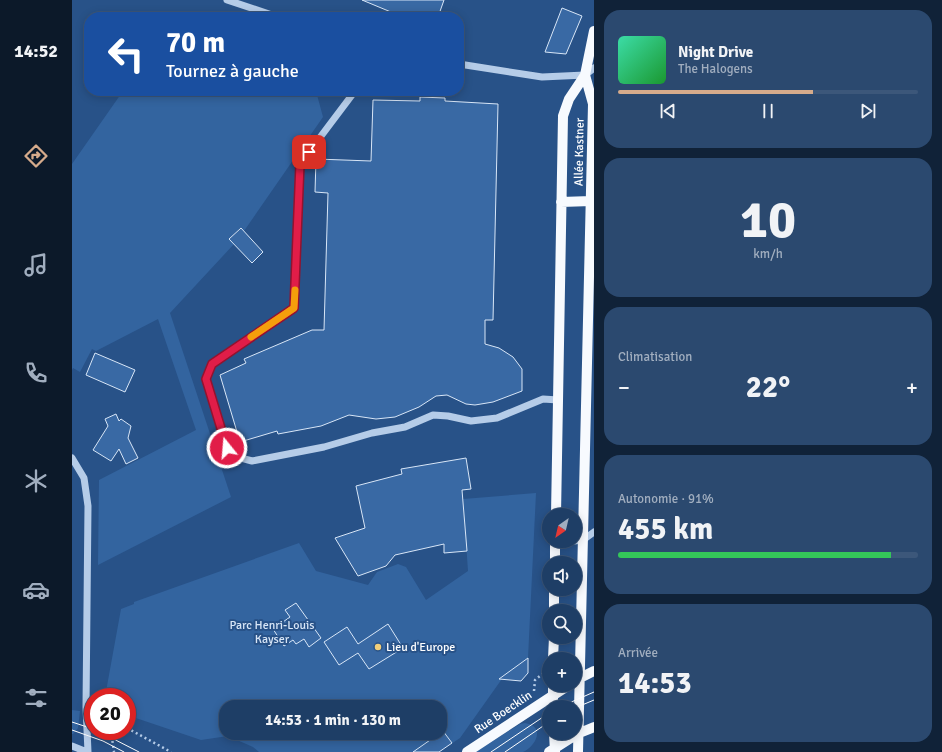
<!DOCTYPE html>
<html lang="fr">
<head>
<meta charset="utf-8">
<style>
  body { margin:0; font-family:Signika,sans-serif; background:#2b496f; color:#f1f3f6; height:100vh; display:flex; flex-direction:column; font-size:15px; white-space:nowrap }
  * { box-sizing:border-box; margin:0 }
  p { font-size:13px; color:#a1aebf }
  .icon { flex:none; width:22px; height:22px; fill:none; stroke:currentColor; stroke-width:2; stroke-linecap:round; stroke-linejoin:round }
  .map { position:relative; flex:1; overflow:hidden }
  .side { display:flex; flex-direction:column; gap:10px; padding:10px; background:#102238; width:348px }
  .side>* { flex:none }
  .guide { position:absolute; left:12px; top:12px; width:380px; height:84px; border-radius:16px; box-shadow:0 2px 10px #0003,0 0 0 1px #3c577a; background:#1a4fa0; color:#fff; overflow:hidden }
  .needle { width:26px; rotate:214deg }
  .buttons { position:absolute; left:470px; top:508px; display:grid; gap:8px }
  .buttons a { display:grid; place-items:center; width:40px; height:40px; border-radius:50%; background:#1e3e66; box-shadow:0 2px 10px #0003,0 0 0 1px #3c577a; font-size:20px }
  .speed { position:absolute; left:12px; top:688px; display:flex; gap:8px; font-size:20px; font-weight:700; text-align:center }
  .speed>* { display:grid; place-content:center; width:52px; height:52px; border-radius:50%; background:#1e3e66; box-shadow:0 2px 10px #0003,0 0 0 1px #3c577a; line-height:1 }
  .speed .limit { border:6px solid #d22; background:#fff; color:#111 }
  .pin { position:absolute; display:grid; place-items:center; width:34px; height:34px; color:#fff; margin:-17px; border-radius:8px; box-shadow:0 2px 6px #0006 }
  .me { position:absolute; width:44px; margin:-22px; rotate:343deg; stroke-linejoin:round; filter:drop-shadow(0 0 3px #0008) }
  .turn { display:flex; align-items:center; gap:14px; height:84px; padding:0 16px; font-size:18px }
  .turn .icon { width:52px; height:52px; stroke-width:2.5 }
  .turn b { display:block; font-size:28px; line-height:34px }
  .big { font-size:30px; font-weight:700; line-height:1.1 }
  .side .tile { flex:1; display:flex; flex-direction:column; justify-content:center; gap:6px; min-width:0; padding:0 14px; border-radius:16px; background:#2b496f }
  .side .dial { align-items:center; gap:0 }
  .dial b { font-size:52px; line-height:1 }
  .song { display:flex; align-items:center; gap:12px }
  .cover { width:48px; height:48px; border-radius:6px; background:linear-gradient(135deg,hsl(160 70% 55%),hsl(130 70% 35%)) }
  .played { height:4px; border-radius:2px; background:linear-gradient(90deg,#d6ab8b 65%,#3c577a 65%) }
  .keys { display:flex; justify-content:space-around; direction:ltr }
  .heat { display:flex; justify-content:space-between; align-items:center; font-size:22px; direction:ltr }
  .charge { height:6px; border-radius:3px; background:linear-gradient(90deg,#34c759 91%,#3c577a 0) }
  .trip { position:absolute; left:147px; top:700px; width:228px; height:40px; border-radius:16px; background:#1e3e66; box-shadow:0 2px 10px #0003,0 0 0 1px #3c577a; font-weight:700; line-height:40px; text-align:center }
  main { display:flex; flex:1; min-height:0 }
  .tab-bar { display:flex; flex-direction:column; width:72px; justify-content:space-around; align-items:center; background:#0c1929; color:#a1aebf }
  .tab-bar .icon { width:28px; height:28px }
  .tab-bar .on { color:#d6ab8b }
  .tab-bar b { font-size:18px; color:#f1f3f6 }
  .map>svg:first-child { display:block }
  .green { fill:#33649f; fill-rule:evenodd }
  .building { fill:#3969a4; stroke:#d8e6f7 }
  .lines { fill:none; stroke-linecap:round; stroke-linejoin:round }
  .path { stroke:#b5cce8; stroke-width:2.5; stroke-dasharray:2 3; stroke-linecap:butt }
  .minor { stroke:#b5cce8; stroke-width:7 }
  .major { stroke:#f7fafe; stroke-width:10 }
  .tram { stroke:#fff; stroke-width:1 }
  .route-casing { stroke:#92132f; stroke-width:10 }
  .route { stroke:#e11d48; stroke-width:7 }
  .slow { stroke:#f59e0b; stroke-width:7 }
  .poi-dot { fill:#f0ce7b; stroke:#285288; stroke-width:1.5 }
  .labels { text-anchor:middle; stroke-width:4; stroke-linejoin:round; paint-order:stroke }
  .street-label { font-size:12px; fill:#fff; stroke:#285288 }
  .park-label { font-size:12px; fill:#d8e6f7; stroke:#285288 }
  .poi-label { font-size:12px; fill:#fff; stroke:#285288; text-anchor:start }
</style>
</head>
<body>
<main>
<nav class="tab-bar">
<b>14:52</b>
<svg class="icon on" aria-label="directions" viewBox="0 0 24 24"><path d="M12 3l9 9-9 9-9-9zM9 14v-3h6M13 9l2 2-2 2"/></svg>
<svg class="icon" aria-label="music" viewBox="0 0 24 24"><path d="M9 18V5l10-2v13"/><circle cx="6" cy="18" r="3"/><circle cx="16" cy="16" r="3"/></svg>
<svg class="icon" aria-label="phone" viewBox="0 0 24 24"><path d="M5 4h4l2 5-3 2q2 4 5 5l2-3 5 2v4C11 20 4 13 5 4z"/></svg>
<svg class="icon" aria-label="climate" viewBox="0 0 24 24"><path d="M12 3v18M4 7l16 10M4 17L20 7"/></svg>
<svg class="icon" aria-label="car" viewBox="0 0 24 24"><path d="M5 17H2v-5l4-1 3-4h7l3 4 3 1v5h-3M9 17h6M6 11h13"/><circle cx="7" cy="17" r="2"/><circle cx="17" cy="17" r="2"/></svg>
<svg class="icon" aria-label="filters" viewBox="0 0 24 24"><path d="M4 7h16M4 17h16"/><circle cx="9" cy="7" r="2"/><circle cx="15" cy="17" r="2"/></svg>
</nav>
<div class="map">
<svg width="522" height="752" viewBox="0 0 522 752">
  <rect width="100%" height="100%" fill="#285288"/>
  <path class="green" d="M51,91H244L251,117L172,231L168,228L157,239L162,244L98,313L159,497L26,565L27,480L124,430L86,319L24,351L20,349L8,372L1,368L0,370V164Z
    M464,493L456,658L432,676L388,738L367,752H187L181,747L156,736L129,740L55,715V697H33L49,609L62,604V602L227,543L244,571L296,585L305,572L326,564L334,567L354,600L396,571L391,499ZM154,707H368V733H154Z
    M0,710L8,711L6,728L1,734H0Z
    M453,723C458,724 464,726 465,732C466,740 458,749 451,752C444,752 413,752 403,752L448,724Z"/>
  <path class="building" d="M290,0H372L366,17H331Z
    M490,8L510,16L494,54L473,52Z
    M348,97L373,98V101L426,104L421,320H413V344L427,348L441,357L450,369V391L421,402L403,405L394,404L375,395L364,396L347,407L323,417L304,419L277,415L249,426L206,434L205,431L168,442L148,375L174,363L172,359L240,330H252L256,193L243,192L244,159L299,161L301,100L348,101Z
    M169,228L191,252L180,263L157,239Z
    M23,353L63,370L53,392L14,375Z
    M44,414L47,421L49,419L59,426L56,438L66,458L54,464L47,449L39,461L21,450L36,426L33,419Z
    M394,458L399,489L390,490L395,551L372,553V544L323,555L314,566L286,576L263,538L293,528L284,486L330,474L329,469Z
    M224,603L249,638L237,647L232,639L224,644L221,640L212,646L201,629L218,617L213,610Z
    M316,624L331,648L297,669L286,653L267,665L252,642L275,627L286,644Z
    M456,658V673L449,681L427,679Z
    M371,731L380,743L367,752H341Z"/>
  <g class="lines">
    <path class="path" d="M462,691L463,680L475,670
      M55,728L99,752
      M39,731L42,752"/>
    <path class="minor" d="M155,0L206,17
      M387,64L470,77L513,75L522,68
      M283,91L228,164L222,308L140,364L134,379L155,448L169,458L180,461L252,447L300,433L333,427L361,415L376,416L399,421L425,418L471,399L486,400
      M0,458L12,478L16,506L14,707L16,752
      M502,541L511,540L522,532
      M0,746L15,752"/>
    <path class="major" d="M489,202L519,201
      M484,515L491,116L497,99L513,75
      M483,563V541
      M482,611V589
      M481,659L482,637
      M504,680L522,671
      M481,707V685
      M482,733L483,752
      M395,752L497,685
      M477,752L505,734L522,727
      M506,752L521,104L513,75L522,31"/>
    <path class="tram" d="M488,707L522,692
      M503,708L522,700
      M0,722L21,729
      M0,730L31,741L52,752
      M26,731L67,752
      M419,752L477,713
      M433,752L477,722"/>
  </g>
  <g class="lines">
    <defs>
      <path id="route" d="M155,448L134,379L140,364L222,308L228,164L237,152"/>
    </defs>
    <use href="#route" class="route-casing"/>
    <use href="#route" class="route"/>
    <path class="slow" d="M179,337L222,308L223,290"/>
  </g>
  <circle class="poi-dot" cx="306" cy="647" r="4"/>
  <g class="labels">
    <g class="street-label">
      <text transform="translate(507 152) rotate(-89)" y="4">Allée Kastner</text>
      <text transform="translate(431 712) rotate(-34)" y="4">Rue Boecklin</text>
    </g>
    <g class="park-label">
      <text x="200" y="629">Parc Henri-Louis<tspan x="200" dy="14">Kayser</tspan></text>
    </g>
    <g class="poi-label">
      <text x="314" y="651">Lieu d'Europe</text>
    </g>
  </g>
</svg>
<div class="buttons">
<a><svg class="needle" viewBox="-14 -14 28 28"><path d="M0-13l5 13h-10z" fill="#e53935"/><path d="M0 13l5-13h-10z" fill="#a1aebf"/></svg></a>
<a><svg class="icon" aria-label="sound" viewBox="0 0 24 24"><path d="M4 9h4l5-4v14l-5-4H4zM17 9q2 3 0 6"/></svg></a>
<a><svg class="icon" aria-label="search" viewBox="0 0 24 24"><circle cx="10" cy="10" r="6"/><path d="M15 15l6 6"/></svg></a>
<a>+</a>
<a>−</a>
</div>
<div class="speed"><div class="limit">20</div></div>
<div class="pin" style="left:237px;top:152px;background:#d93025"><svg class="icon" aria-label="arrive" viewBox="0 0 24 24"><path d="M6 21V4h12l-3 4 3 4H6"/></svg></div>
<svg class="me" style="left:155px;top:448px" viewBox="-20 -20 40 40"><circle r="17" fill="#e11d48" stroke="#fff" stroke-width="3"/><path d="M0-11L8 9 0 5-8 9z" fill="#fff"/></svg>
<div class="trip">14:53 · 1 min · 130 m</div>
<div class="guide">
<div class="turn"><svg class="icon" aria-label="left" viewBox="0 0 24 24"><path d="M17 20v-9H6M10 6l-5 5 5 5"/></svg><div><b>70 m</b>Tournez à gauche</div></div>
</div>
</div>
<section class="side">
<div class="tile">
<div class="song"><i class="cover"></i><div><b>Night Drive</b><p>The Halogens</p></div></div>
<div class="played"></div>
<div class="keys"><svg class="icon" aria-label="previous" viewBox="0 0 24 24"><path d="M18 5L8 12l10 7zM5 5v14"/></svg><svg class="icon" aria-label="pause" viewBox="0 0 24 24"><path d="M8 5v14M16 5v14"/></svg><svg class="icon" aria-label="next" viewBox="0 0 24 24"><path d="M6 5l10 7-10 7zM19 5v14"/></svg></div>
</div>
<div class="tile dial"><b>10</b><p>km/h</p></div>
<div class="tile"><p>Climatisation</p>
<div class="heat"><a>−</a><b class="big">22°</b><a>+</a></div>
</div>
<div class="tile"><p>Autonomie · 91%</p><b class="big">455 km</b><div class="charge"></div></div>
<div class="tile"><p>Arrivée</p><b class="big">14:53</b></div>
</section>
</main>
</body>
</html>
